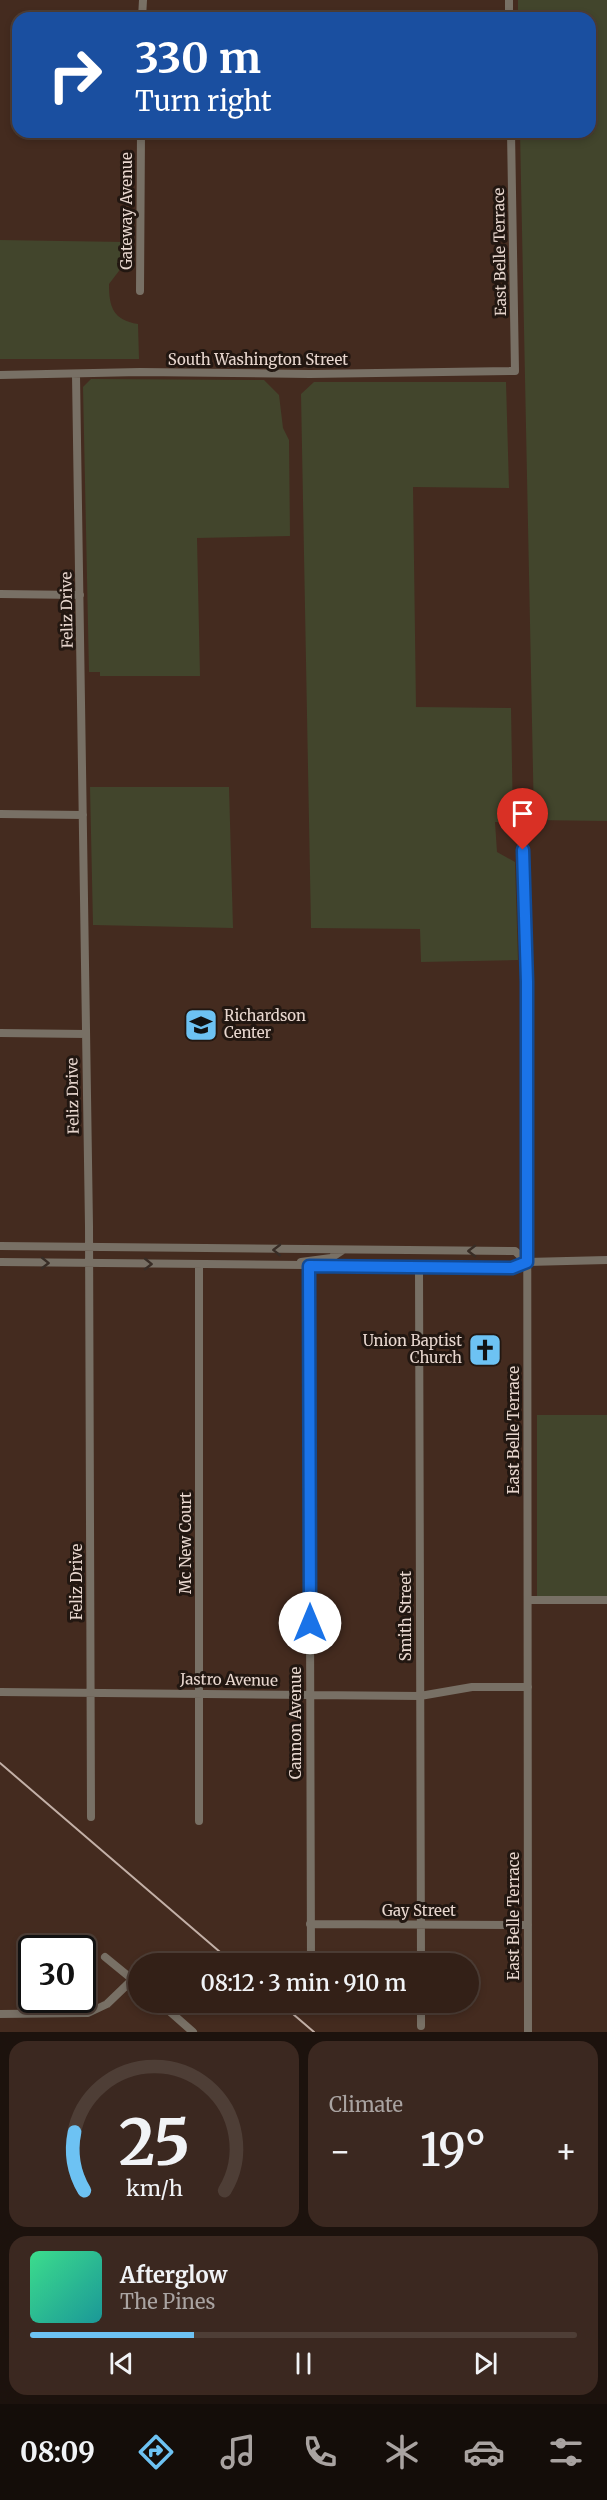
<!DOCTYPE html>
<html lang="en">
<head>
<meta charset="utf-8">
<style>
  body { margin:0; font-family:Merriweather,serif; background:#3b2820; color:#f1f3f6; height:100vh; display:flex; flex-direction:column; font-size:22px; white-space:nowrap }
  * { box-sizing:border-box; margin:0 }
  p { font-size:20px; color:#a9a3a1 }
  .icon { flex:none; width:33px; height:33px; fill:none; stroke:currentColor; stroke-width:2; stroke-linecap:round; stroke-linejoin:round }
  .map { position:relative; height:2032px; overflow:hidden }
  .details { display:flex; flex-direction:column; gap:9px; padding:9px; background:#1c120d; flex:1 }
  .details>* { flex:none }
  .hud { position:absolute; left:12px; top:12px; width:584px; height:126px; border-radius:18px; box-shadow:0 3px 9px #0003,0 0 0 2px #4e3e36; background:#1a4fa0; color:#fff; overflow:hidden }
  .speed { position:absolute; left:18px; top:1935px; display:flex; gap:12px; font-size:30px; font-weight:700; text-align:center }
  .speed>* { display:grid; place-content:center; width:78px; height:78px; border-radius:50%; background:#332017; box-shadow:0 3px 9px #0003,0 0 0 2px #4e3e36; line-height:1 }
  .speed .limit { border:3px solid #111; border-radius:9px; background:#fff; color:#111 }
  .pin { position:absolute; display:grid; place-items:center; width:51px; height:51px; color:#fff; margin:-62px -26px; border-radius:50% 50% 50% 0; rotate:-45deg; box-shadow:0 0 6px #0007 }
  .pin .icon { rotate:45deg }
  .me { position:absolute; width:66px; margin:-33px; rotate:0deg; stroke-linejoin:round; filter:drop-shadow(0 0 4px #0008) }
  .turn { display:flex; align-items:center; gap:21px; height:126px; padding:0 24px; font-size:27px }
  .turn .icon { width:78px; height:78px; stroke-width:2.5 }
  .turn b { display:block; font-size:42px; line-height:51px }
  .big { font-size:45px; font-weight:600; line-height:1.1 }
  .details .tile { flex:1; display:flex; flex-direction:column; justify-content:center; gap:9px; min-width:0; padding:0 21px; border-radius:18px; background:#3b2820 }
  .details .dial { align-items:center; gap:0 }
  .dial svg { height:156px; overflow:visible; fill:none; stroke:#4e3e36; stroke-width:7; stroke-linecap:round; text-anchor:middle }
  .dial text { fill:#f1f3f6; stroke:none }
  .song { display:flex; align-items:center; gap:18px }
  .cover { width:72px; height:72px; border-radius:9px; background:linear-gradient(135deg,hsl(150 70% 55%),hsl(180 70% 35%)) }
  .played { height:6px; border-radius:3px; background:linear-gradient(90deg,#6dc2f3 30%,#4e3e36 30%) }
  .keys { display:flex; justify-content:space-around; direction:ltr }
  .heat { display:flex; justify-content:space-between; align-items:center; font-size:33px; direction:ltr }
  .details .tiles { flex:1; display:grid; gap:9px; grid-template-columns:1fr 1fr }
  .tile:last-child { grid-column:span 2 }
  .trip { position:absolute; left:128px; top:1953px; width:351px; height:60px; border-radius:30px; background:#332017; box-shadow:0 3px 9px #0003,0 0 0 2px #4e3e36; font-weight:600; line-height:60px; text-align:center }
  .tab-bar { display:flex; height:96px; justify-content:space-around; align-items:center; background:#140d09; color:#a9a3a1 }
  .tab-bar .icon { width:42px; height:42px }
  .tab-bar .current { color:#6dc2f3 }
  .tab-bar b { font-size:27px; color:#f1f3f6 }
  .map>svg:first-child { display:block }
  .green { fill:#42452c }
  .lines { fill:none; stroke-linecap:round; stroke-linejoin:round }
  .minor { stroke:#787065; stroke-width:8 }
  .rail { stroke:#c3b0a7; stroke-width:2 }
  .oneway { stroke:#382d26 }
  .route-casing { stroke:#114b97; stroke-width:15 }
  .route { stroke:#1a73e8; stroke-width:10 }
  .labels { text-anchor:middle; stroke-width:6; stroke-linejoin:round; paint-order:stroke }
  .street-label { font-size:15px; fill:#e8d7cf; stroke:#221711 }
  .poi-label { font-size:15px; fill:#e8d7cf; stroke:#221711; text-anchor:start }
</style>
</head>
<body>
<div class="map">
<svg width="607" height="2032" viewBox="0 0 607 2032">
  <rect width="100%" height="100%" fill="#442b1f"/>
  <path class="green" d="M518,0H607V821L534,820L520,132H590V18H518Z
    M0,240L125,242V263L109,284C109,307 113,320 138,324L139,359H0Z
    M91,379L264,380L279,395L283,428L289,440L290,536L197,538L200,676H100V672H89L83,387Z
    M314,382H506L509,488L413,487L416,707L511,708L513,822H495L497,852L515,862L518,960L421,962L420,929L311,928L301,394Z
    M90,787H229L233,928L93,925Z
    M537,1415H607V1603H537Z"/>
  <g class="lines">
    <path class="minor" d="M509,0V18
      M142,18L143,0
      M140,291L141,132
      M0,375L140,372L310,374L515,371L511,132
      M76,375L89,1226L91,1817
      M0,594L80,595
      M0,814L83,815
      M523,828L527,982L528,2032
      M0,1033L86,1034
      M0,1246L515,1251L527,1262
      M0,1262L512,1267L527,1262L607,1260
      M301,1262L331,1258L343,1250
      M199,1265V1821
      M309,1266L311,1964
      M419,1268L421,1964
      M528,1600H607
      M0,1692L420,1696L472,1687H528
      M310,1924L528,1925
      M105,1957L138,1984
      M159,2002L193,2032
      M421,2002V2026
      M0,2014L88,2013L107,2004L133,1979"/>
    <path class="rail" d="M0,1763L234,1964
      M279,2002L314,2032"/>
  </g>
  <defs><path id="oneway-chevron" d="M-2-3.5L2.5 0L-2 3.5" fill="none" stroke-width="1.6" stroke-linecap="round" stroke-linejoin="round" transform="scale(1.5)"/></defs>
  <g class="oneway">
    <use href="#oneway-chevron" transform="translate(277 1250) rotate(-179)"/>
    <use href="#oneway-chevron" transform="translate(472 1251) rotate(180)"/>
    <use href="#oneway-chevron" transform="translate(45 1263) rotate(1)"/>
    <use href="#oneway-chevron" transform="translate(148 1264) rotate(1)"/>
  </g>
  <g class="lines">
    <defs>
      <path id="route" d="M310,1623L309,1266L512,1268L527,1262V982L523,850"/>
    </defs>
    <use href="#route" class="route-casing"/>
    <use href="#route" class="route"/>
  </g>
  <defs>
    <symbol id="school-square" viewBox="-11 -11 22 22"><rect x="-9" y="-9" width="18" height="18" rx="4" fill="#6dc2f3" stroke="#221711"/><path d="M0-5L7-2L0 1L-7-2ZM-4 1L0 2.5L4 1V4Q0 6-4 4Z" fill="#111"/></symbol>
    <symbol id="church-square" viewBox="-11 -11 22 22"><rect x="-9" y="-9" width="18" height="18" rx="4" fill="#6dc2f3" stroke="#221711"/><path d="M-1.2-6h2.4v3.5h3.3v2.4h-3.3V6h-2.4V-.1h-3.3v-2.4h3.3Z" fill="#111"/></symbol>
  </defs>
  <g fill-rule="evenodd">
    <use href="#school-square" x="182" y="1006" width="38" height="38"/>
    <use href="#church-square" x="466" y="1331" width="38" height="38"/>
  </g>
  <g class="labels">
    <g class="street-label">
      <text transform="translate(127 211) rotate(-90)" y="5">Gateway Avenue</text>
      <text transform="translate(500 252) rotate(-91)" y="5">East Belle Terrace</text>
      <text x="258" y="365">South Washington Street</text>
      <text transform="translate(67 610) rotate(-91)" y="5">Feliz Drive</text>
      <text transform="translate(73 1096) rotate(-91)" y="5">Feliz Drive</text>
      <text transform="translate(514 1430) rotate(-90)" y="5">East Belle Terrace</text>
      <text transform="translate(186 1543) rotate(-90)" y="5">Mc New Court</text>
      <text transform="translate(77 1582) rotate(-90)" y="5">Feliz Drive</text>
      <text transform="translate(406 1616) rotate(-90)" y="5">Smith Street</text>
      <text transform="translate(229 1680) rotate(1)" y="5">Jastro Avenue</text>
      <text transform="translate(296 1723) rotate(-90)" y="5">Cannon Avenue</text>
      <text x="419" y="1916">Gay Street</text>
      <text transform="translate(514 1916) rotate(-90)" y="5">East Belle Terrace</text>
    </g>
    <g class="poi-label">
      <text x="224" y="1021">Richardson<tspan x="224" dy="17">Center</tspan></text>
      <text x="462" y="1346" text-anchor="end">Union Baptist<tspan x="462" dy="17">Church</tspan></text>
    </g>
  </g>
</svg>
<div class="speed"><div class="limit">30</div></div>
<div class="pin" style="left:523px;top:850px;background:#d93025"><svg class="icon" aria-label="arrive" viewBox="0 0 24 24"><path d="M6 21V4h12l-3 4 3 4H6"/></svg></div>
<svg class="me" style="left:310px;top:1623px" viewBox="-20 -20 40 40"><circle r="19" fill="#fff"/><path d="M0-13L10 11 0 6-10 11z" fill="#1a73e8"/></svg>
<div class="trip">08:12 · 3 min · 910 m</div>
<div class="hud">
<div class="turn"><svg class="icon" aria-label="right" viewBox="0 0 24 24"><path d="M7 20v-9h11M14 6l5 5-5 5"/></svg><div><b>330 m</b>Turn right</div></div>
</div>
</div>
<section class="details">
<div class="tiles">
<div class="tile dial"><svg viewBox="0 0 100 80">
<path d="M14 69A42 42 0 1 1 86 69"/>
<path d="M14 69A42 42 0 0 1 9 39" stroke="#6dc2f3"/>
<text x="50" y="56" font-size="32" font-weight="700">25</text>
<text x="50" y="72" font-size="11">km/h</text>
</svg></div>
<div class="tile"><p>Climate</p>
<div class="heat"><a>−</a><b class="big">19°</b><a>+</a></div>
</div>
<div class="tile">
<div class="song"><i class="cover"></i><div><b>Afterglow</b><p>The Pines</p></div></div>
<div class="played"></div>
<div class="keys"><svg class="icon" aria-label="previous" viewBox="0 0 24 24"><path d="M18 5L8 12l10 7zM5 5v14"/></svg><svg class="icon" aria-label="pause" viewBox="0 0 24 24"><path d="M8 5v14M16 5v14"/></svg><svg class="icon" aria-label="next" viewBox="0 0 24 24"><path d="M6 5l10 7-10 7zM19 5v14"/></svg></div>
</div>
</div>
</section>
<nav class="tab-bar">
<b>08:09</b>
<svg class="icon current" aria-label="directions" viewBox="0 0 24 24"><path d="M12 3l9 9-9 9-9-9zM9 14v-3h6M13 9l2 2-2 2"/></svg>
<svg class="icon" aria-label="music" viewBox="0 0 24 24"><path d="M9 18V5l10-2v13"/><circle cx="6" cy="18" r="3"/><circle cx="16" cy="16" r="3"/></svg>
<svg class="icon" aria-label="phone" viewBox="0 0 24 24"><path d="M5 4h4l2 5-3 2q2 4 5 5l2-3 5 2v4C11 20 4 13 5 4z"/></svg>
<svg class="icon" aria-label="climate" viewBox="0 0 24 24"><path d="M12 3v18M4 7l16 10M4 17L20 7"/></svg>
<svg class="icon" aria-label="car" viewBox="0 0 24 24"><path d="M5 17H2v-5l4-1 3-4h7l3 4 3 1v5h-3M9 17h6M6 11h13"/><circle cx="7" cy="17" r="2"/><circle cx="17" cy="17" r="2"/></svg>
<svg class="icon" aria-label="filters" viewBox="0 0 24 24"><path d="M4 7h16M4 17h16"/><circle cx="9" cy="7" r="2"/><circle cx="15" cy="17" r="2"/></svg>
</nav>
</body>
</html>
